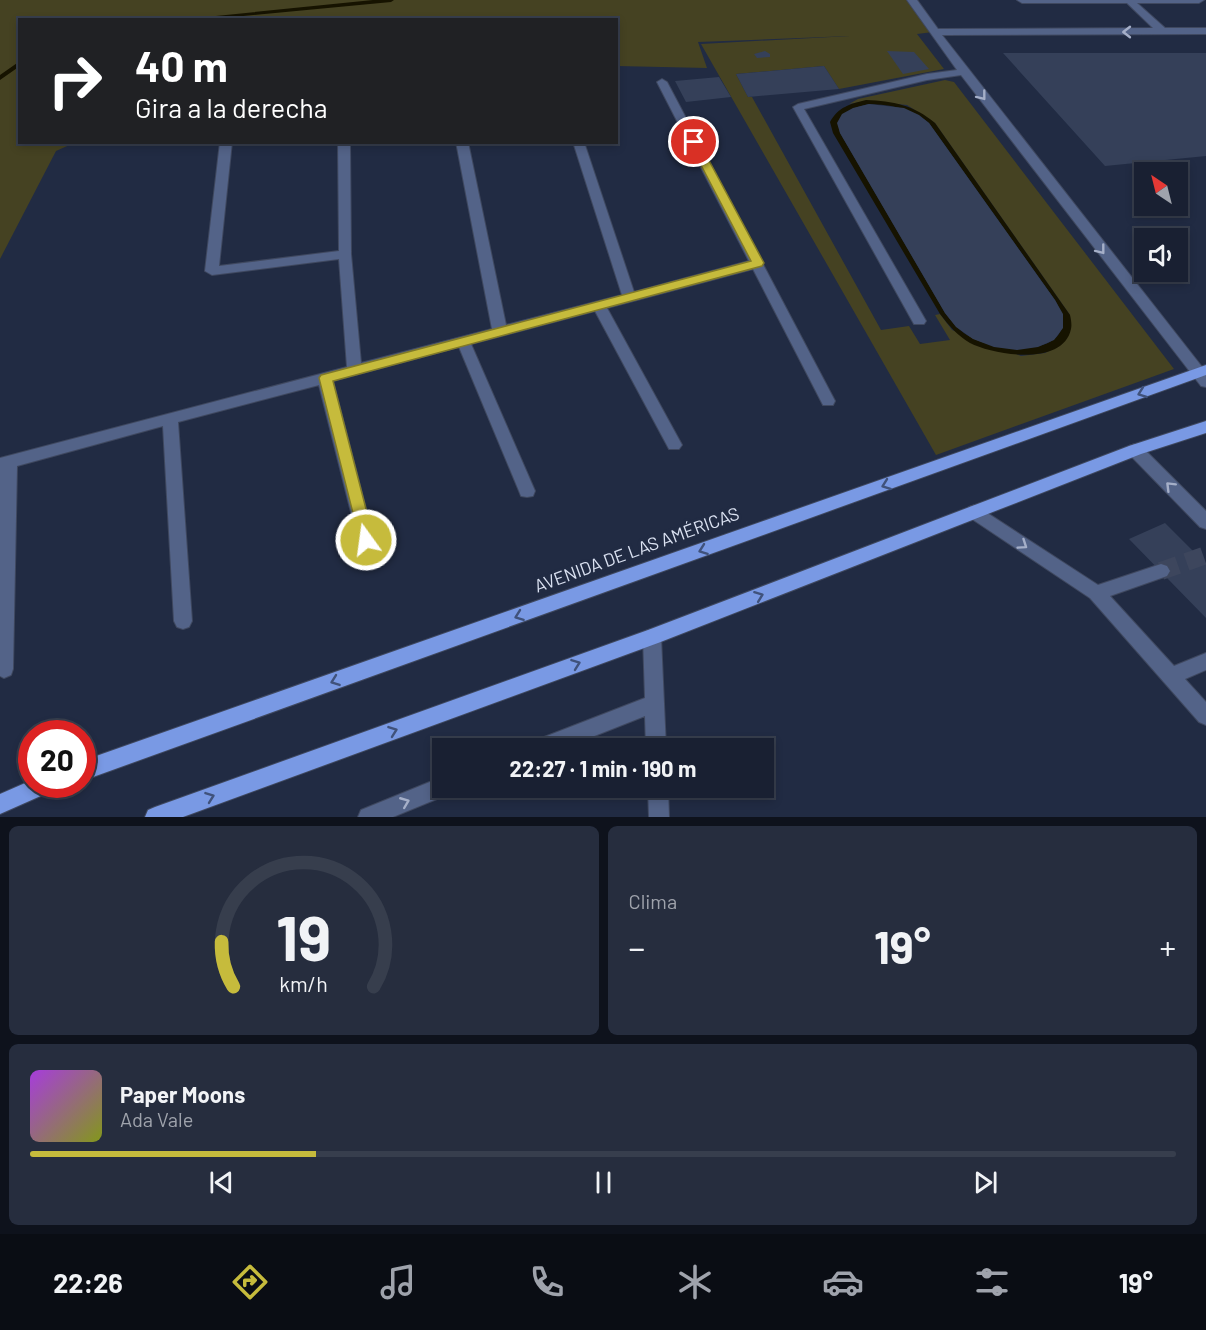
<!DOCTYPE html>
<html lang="es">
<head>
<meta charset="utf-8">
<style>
  body { margin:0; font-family:Barlow,sans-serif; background:#262d3e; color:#f1f3f6; height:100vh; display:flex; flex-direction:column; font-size:22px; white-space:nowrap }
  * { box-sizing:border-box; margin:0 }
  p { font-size:20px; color:#9fa3ac }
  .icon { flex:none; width:33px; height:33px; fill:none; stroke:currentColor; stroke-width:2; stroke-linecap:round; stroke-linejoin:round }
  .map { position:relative; height:817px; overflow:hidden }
  .panel { display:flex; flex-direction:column; gap:9px; padding:9px; background:#0e121c; flex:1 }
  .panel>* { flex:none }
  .top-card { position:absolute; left:18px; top:18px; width:600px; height:126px; border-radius:0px; box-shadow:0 3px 9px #0003,0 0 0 2px #373e4d; background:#202124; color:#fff; overflow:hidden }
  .needle { width:39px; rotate:325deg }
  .tools { position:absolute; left:1134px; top:162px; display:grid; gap:12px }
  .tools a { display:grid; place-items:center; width:54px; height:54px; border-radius:0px; background:#192032; box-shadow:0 3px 9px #0003,0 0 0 2px #373e4d; font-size:30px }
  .speed { position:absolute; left:18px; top:720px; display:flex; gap:12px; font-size:30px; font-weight:700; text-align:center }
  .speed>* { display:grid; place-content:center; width:78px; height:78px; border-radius:50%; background:#192032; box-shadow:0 3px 9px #0003,0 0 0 2px #373e4d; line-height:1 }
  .speed .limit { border:9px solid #d22; background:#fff; color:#111 }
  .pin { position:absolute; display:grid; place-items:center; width:51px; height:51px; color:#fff; margin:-26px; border:3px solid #fff; border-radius:50%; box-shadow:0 2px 6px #0007 }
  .me { position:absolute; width:66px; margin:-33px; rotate:346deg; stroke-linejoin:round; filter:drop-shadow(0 0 4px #0008) }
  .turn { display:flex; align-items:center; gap:21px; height:126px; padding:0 18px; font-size:27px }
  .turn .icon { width:78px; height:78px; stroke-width:2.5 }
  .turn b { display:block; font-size:42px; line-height:51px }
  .big { font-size:45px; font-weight:700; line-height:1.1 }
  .panel .widget { flex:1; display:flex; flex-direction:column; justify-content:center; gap:9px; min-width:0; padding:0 21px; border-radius:9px; background:#262d3e }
  .panel .dial { align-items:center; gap:0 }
  .dial svg { height:156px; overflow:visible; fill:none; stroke:#373e4d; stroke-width:7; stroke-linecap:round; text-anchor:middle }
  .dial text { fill:#f1f3f6; stroke:none }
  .song { display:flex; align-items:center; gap:18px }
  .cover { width:72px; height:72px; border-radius:9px; background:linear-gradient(135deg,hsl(280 70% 55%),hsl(70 70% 35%)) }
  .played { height:6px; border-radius:3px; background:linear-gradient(90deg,#c6bb3c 25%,#373e4d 25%) }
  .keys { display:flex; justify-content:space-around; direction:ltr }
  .heat { display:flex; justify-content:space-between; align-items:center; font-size:33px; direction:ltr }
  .panel .tiles { flex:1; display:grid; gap:9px; grid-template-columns:1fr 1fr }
  .widget:last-child { grid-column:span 2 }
  .trip { position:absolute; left:432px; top:738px; width:342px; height:60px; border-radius:0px; background:#192032; box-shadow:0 3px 9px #0003,0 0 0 2px #373e4d; font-weight:700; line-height:60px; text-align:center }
  .dock { display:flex; height:96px; justify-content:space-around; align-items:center; background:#0a0d14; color:#9fa3ac }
  .dock .icon { width:42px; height:42px }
  .dock .selected { color:#c6bb3c }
  .dock b { font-size:27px; color:#f1f3f6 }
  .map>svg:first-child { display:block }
  .green { fill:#454222 }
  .water { fill:#161300; fill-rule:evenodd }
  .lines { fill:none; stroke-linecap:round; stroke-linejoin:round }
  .stream { fill:#161300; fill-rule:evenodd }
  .building { fill:#354059 }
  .minor-tunnel { stroke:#3d465d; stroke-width:18; stroke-dasharray:18 9; stroke-linecap:butt }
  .minor-casing { stroke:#3f485f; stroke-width:2 }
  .major-casing { stroke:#3f485f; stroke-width:2 }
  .minor { fill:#536388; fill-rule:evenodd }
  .major { fill:#7999e4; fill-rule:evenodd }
  .oneway { stroke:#a5afc8 }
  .oneway2 { stroke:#40527b }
  .route { fill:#c6bb3c; stroke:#817a27; stroke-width:1.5 }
  .labels { text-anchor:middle; stroke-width:6; stroke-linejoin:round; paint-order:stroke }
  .street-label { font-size:18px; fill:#dbe2f2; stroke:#212b43 }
</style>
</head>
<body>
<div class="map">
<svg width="1206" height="817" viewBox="0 0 1206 817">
  <rect width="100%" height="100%" fill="#212b43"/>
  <path class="green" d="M0,0H912L933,32L917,34L944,69L839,89L824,66L736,74L748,97H752L881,330L909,326L920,344L950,340L935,315L940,314L952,330L1021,356L1045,353L1062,344L1070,315L935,123L907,105L866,101L849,104L858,99L945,80L954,82L1174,369L936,455L701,44L850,36L698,42L707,68L617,66L616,20H20V142L74,143L56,151L0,259Z"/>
  <path class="water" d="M866,100C893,101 914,105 935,123L1070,315C1071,319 1072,325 1071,329C1063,367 993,355 970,343C957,335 949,326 940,314L833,133L830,122C838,107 850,104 866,100ZM869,104C892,105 911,108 929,123L1055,300C1087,357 1004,354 972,338C960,332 953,323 945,313L840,133L838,123C845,110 855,107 869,104Z"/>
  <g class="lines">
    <path class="stream" d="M373,0H394L391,2L202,20H176Z
      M20,61V66L0,80V75Z"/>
  </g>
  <path class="building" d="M765,51L770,54V57L757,58L754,54Z
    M887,51L914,52L929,69L903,74Z
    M1003,53H1206V156L1105,166Z
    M824,66L839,89L748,97L736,74Z
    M719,77L731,97L686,102L675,81Z
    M869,104L904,108L919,115L929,123L1055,300L1063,314V328L1054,340L1038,347L1017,350L994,347L973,339L956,327L945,313L840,133L837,123L842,114L853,108Z
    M1165,523L1206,564V618L1129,539Z"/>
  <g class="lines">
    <path class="minor-tunnel" d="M1161,571L1206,555"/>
    <defs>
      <path id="minor" d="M907,0H917L938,29L1153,28L1127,3H1022L1017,0H1204L1199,3H1137L1165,28H1206V34L942,35L1206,372V387L1201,386L961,75L927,80L804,109L926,321L924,324H914L793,107L798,104L927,74L957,70Z
        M662,79L667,82L835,401L833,405H823L753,269L607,308L682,445L679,449H669L595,311L471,344L535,491L533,496L527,497L521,496L519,491L459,347L333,381L374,540L372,545L366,547L360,545L358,540L319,385L178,422L192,621L189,627L183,629L177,627L174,621L163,426L17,466L13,669L11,675L4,678L0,676V458L347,367L339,259L212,275L205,271L220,142H232L219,266L339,251L338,142H350L351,254L361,363L492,329L456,142H468L506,325L622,295L573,142H584L634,292L749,261L657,82Z
        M1135,444L1141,446L1206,511V529L1200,527L1129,454L1127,450L1129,446Z
        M975,505L1098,585L1161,564L1167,566L1170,571L1167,576L1110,596L1174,666L1206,653V670L1185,679L1206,702V725L1199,722L1090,598L969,517L967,512L969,507Z
        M652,629L658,631L661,637L666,748H646L645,716L564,748H531L534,741L645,698L643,637L646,631Z
        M442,777V788H452L449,794L393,817H358L361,810Z
        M648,788H668L669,817H649Z"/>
      <path id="major" d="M1206,365V375L82,781V761Z
        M1206,421V433L1141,454L658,643L183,817H145L148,810L155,807L648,630L1129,446Z
        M32,780V784H55L52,791L0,814V794Z"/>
    </defs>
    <use href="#minor" class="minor-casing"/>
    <use href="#major" class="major-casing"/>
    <use href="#minor" class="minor"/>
    <use href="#major" class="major"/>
  </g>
  <defs><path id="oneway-chevron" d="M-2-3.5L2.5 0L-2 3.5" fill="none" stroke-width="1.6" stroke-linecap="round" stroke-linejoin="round" transform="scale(1.5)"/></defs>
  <g class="oneway">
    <use href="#oneway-chevron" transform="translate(1127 32) rotate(180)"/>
    <use href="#oneway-chevron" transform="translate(982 96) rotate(52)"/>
    <use href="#oneway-chevron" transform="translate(1101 250) rotate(52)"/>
    <use href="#oneway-chevron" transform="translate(1170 486) rotate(-135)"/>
    <use href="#oneway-chevron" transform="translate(1023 545) rotate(34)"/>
    <use href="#oneway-chevron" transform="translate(405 802) rotate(-22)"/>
  </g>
  <g class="oneway2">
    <use href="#oneway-chevron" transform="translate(1142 393) rotate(160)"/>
    <use href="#oneway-chevron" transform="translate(886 485) rotate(160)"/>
    <use href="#oneway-chevron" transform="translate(703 550) rotate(160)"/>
    <use href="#oneway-chevron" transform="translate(759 596) rotate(-21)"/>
    <use href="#oneway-chevron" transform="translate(519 616) rotate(160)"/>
    <use href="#oneway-chevron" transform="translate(576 664) rotate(-20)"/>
    <use href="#oneway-chevron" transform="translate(335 681) rotate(160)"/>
    <use href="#oneway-chevron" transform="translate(393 731) rotate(-20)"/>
    <use href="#oneway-chevron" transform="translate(210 797) rotate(-20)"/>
  </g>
  <path class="route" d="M690,140L699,142L764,263L762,266L333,381L374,540L372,545L366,547L361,545L319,378L321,375L751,261L689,142Z"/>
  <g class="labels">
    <g class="street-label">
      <text transform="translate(637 550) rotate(-20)" y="6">AVENIDA DE LAS AMÉRICAS</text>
    </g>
  </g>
</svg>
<div class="tools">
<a><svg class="needle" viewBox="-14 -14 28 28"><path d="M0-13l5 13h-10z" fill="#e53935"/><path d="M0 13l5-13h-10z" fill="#9fa3ac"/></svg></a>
<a><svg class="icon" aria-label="sound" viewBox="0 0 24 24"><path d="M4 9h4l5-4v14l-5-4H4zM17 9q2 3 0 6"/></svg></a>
</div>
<div class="speed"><div class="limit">20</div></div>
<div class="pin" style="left:694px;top:142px;background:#d93025"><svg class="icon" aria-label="arrive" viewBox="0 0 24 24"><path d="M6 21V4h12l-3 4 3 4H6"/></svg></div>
<svg class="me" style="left:366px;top:540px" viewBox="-20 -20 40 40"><circle r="17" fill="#c6bb3c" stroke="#fff" stroke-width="3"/><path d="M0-11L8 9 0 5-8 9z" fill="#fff"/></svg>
<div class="trip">22:27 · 1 min · 190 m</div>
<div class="top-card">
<div class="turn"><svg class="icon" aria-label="right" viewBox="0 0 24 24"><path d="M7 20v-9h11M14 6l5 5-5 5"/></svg><div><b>40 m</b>Gira a la derecha</div></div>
</div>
</div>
<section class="panel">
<div class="tiles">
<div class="widget dial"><svg viewBox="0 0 100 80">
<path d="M14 69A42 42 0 1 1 86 69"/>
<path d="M14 69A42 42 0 0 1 8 46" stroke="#c6bb3c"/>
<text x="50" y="56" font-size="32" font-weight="700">19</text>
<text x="50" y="72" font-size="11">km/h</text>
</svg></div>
<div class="widget"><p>Clima</p>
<div class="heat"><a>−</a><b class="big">19°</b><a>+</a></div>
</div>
<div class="widget">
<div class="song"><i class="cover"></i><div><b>Paper Moons</b><p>Ada Vale</p></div></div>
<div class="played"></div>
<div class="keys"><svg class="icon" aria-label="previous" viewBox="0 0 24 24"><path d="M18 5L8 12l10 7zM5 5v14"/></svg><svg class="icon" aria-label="pause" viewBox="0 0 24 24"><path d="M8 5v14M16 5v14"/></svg><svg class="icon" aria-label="next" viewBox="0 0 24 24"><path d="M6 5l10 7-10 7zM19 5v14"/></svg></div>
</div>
</div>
</section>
<nav class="dock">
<b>22:26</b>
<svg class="icon selected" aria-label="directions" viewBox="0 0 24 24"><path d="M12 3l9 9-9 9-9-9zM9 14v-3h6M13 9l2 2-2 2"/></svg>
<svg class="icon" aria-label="music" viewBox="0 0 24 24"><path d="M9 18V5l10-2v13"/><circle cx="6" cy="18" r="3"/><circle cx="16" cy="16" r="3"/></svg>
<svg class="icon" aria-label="phone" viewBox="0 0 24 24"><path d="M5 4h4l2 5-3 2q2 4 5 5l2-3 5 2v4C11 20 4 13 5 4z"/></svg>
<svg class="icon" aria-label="climate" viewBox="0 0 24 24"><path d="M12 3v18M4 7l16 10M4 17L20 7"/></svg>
<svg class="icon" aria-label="car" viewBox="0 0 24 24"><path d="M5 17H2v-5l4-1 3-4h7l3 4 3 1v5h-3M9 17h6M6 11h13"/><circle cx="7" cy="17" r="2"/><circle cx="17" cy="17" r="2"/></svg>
<svg class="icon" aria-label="filters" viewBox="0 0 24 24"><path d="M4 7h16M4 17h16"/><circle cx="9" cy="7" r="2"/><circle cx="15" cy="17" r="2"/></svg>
<b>19°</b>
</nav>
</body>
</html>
